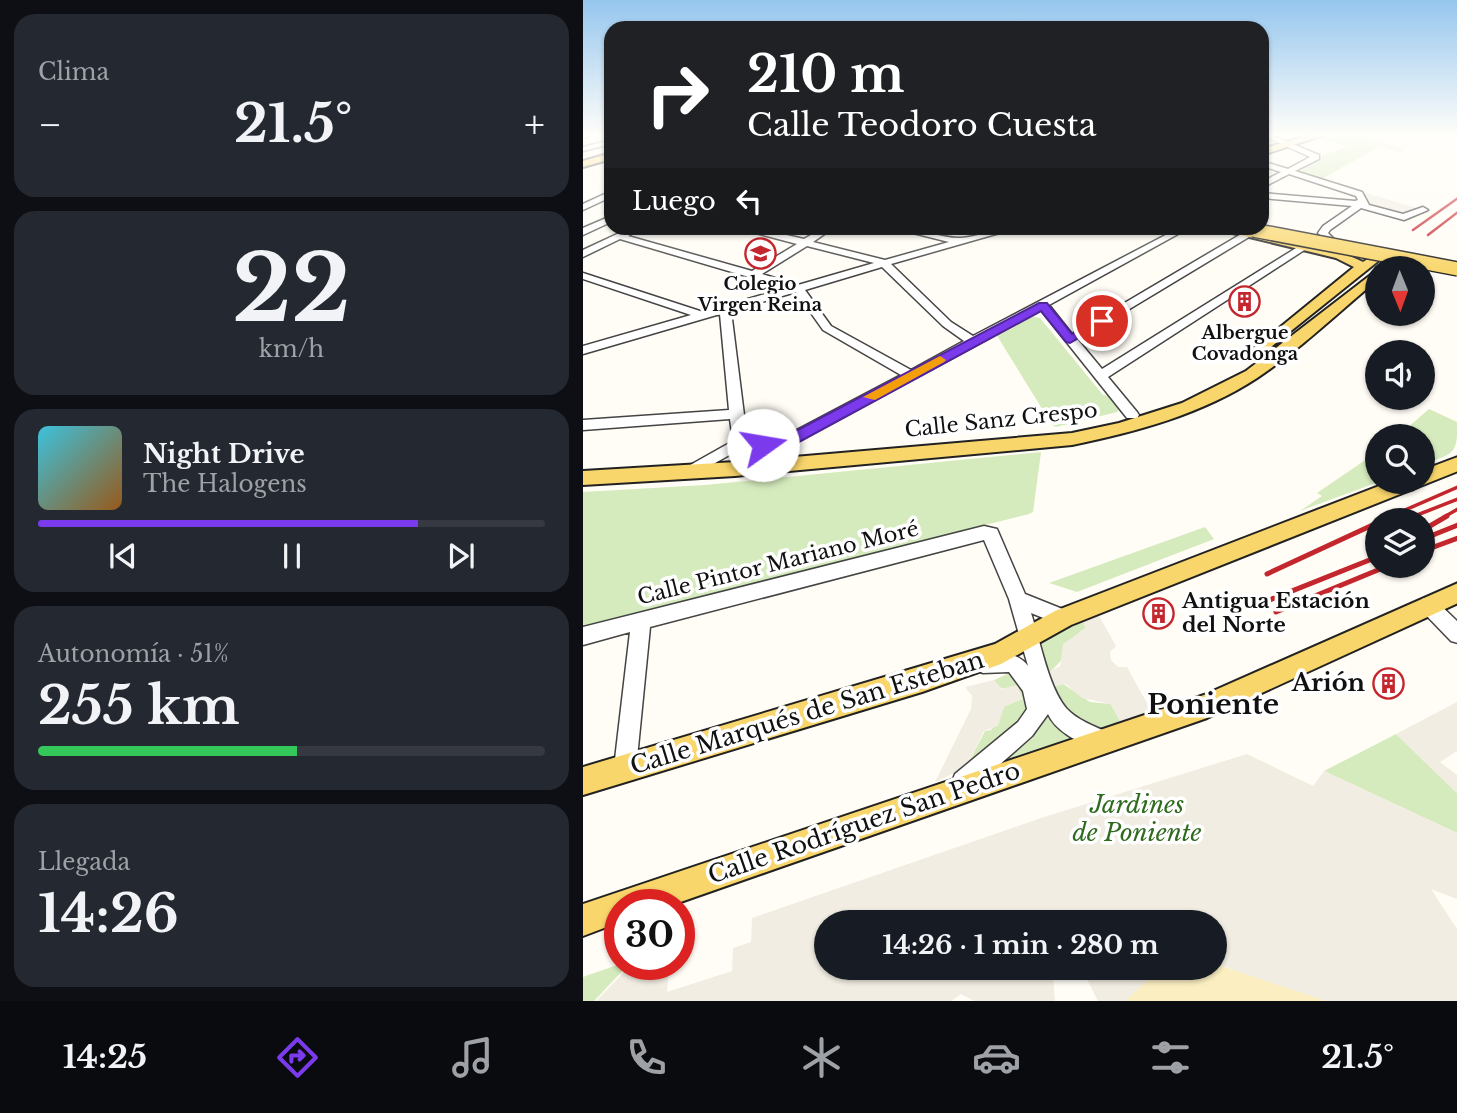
<!DOCTYPE html>
<html lang="es">
<head>
<meta charset="utf-8">
<style>
  body { margin:0; font-family:"Libre Baskerville",serif; background:#242831; color:#f1f3f6; height:100vh; display:flex; flex-direction:column; font-size:26px; white-space:nowrap }
  * { box-sizing:border-box; margin:0 }
  p { font-size:23px; color:#9ea1a6 }
  .icon { flex:none; width:38px; height:38px; fill:none; stroke:currentColor; stroke-width:2; stroke-linecap:round; stroke-linejoin:round }
  .map { position:relative; flex:1; overflow:hidden }
  .panel { display:flex; flex-direction:column; gap:14px; padding:14px; background:#0d0f14; width:583px }
  .panel>* { flex:none }
  .guide { position:absolute; left:21px; top:21px; width:665px; height:214px; border-radius:21px; box-shadow:0 2px 5px #0004; background:#202124; color:#fff; overflow:hidden }
  .needle { width:46px; rotate:179deg }
  .buttons { position:absolute; left:782px; top:256px; display:grid; gap:14px }
  .buttons a { display:grid; place-items:center; width:70px; height:70px; border-radius:50%; background:#171b24; box-shadow:0 2px 5px #0004; font-size:35px }
  .speed { position:absolute; left:21px; top:889px; display:flex; gap:14px; font-size:35px; font-weight:700; text-align:center }
  .speed>* { display:grid; place-content:center; width:91px; height:91px; border-radius:50%; background:#171b24; box-shadow:0 2px 5px #0004; line-height:1 }
  .speed .limit { border:10px solid #d22; background:#fff; color:#111 }
  .pin { position:absolute; display:grid; place-items:center; width:60px; height:60px; color:#fff; margin:-30px; border:4px solid #fff; border-radius:50%; box-shadow:0 2px 7px #0007 }
  .me { position:absolute; width:77px; margin:-38px; rotate:77deg; stroke-linejoin:round; filter:drop-shadow(0 0 5px #0008) }
  .turn { display:flex; align-items:center; gap:24px; height:147px; padding:0 28px; font-size:32px }
  .turn .icon { width:91px; height:91px; stroke-width:2.5 }
  .turn b { display:block; font-size:49px; line-height:60px }
  .then { display:flex; align-items:center; height:66px; padding:0 28px; background:#0003; gap:14px; font-size:26px }
  .big { font-size:52px; font-weight:700; line-height:1.1 }
  .panel .tile { flex:1; display:flex; flex-direction:column; justify-content:center; gap:10px; min-width:0; padding:0 24px; border-radius:21px; background:#242831 }
  .panel .dial { align-items:center; gap:0 }
  .dial b { font-size:91px; line-height:1 }
  .song { display:flex; align-items:center; gap:21px }
  .cover { width:84px; height:84px; border-radius:10px; background:linear-gradient(135deg,hsl(190 70% 55%),hsl(30 70% 35%)) }
  .played { height:7px; border-radius:4px; background:linear-gradient(90deg,#7c3aed 75%,#363941 75%) }
  .keys { display:flex; justify-content:space-around; direction:ltr }
  .heat { display:flex; justify-content:space-between; align-items:center; font-size:38px; direction:ltr }
  .charge { height:10px; border-radius:5px; background:linear-gradient(90deg,#34c759 51%,#363941 0) }
  .trip { position:absolute; left:231px; top:910px; width:413px; height:70px; border-radius:35px; background:#171b24; box-shadow:0 2px 5px #0004; font-weight:700; line-height:70px; text-align:center }
  .dock { display:flex; height:112px; justify-content:space-around; align-items:center; background:#090b0e; color:#9ea1a6 }
  .dock .icon { width:49px; height:49px }
  .dock .active { color:#7c3aed }
  .dock b { font-size:32px; color:#f1f3f6 }
  main { display:flex; flex:1; min-height:0 }
  .map>svg:first-child { display:block }
  .green { fill:#d5ebbd }
  .sand { fill:#fbeec1 }
  .plaza { fill:#f1ede2 }
  .lines { fill:none; stroke-linecap:round; stroke-linejoin:round }
  .minor-casing { stroke:#444; stroke-width:3 }
  .major-casing { stroke:#222; stroke-width:4 }
  .minor { fill:#fff; fill-rule:evenodd }
  .major { fill:#f9d66b; fill-rule:evenodd }
  .rail-far2 { stroke:#c4262e; stroke-width:2.5 }
  .rail-far1 { stroke:#c4262e; stroke-width:3.5 }
  .rail { stroke:#c4262e; stroke-width:5 }
  .major-bridge-far1-casing { stroke:#222; stroke-width:12; stroke-linecap:butt }
  .major-bridge-casing { stroke:#222; stroke-width:16; stroke-linecap:butt }
  .major-bridge-far1 { stroke:#f9d66b; stroke-width:10 }
  .major-bridge { stroke:#f9d66b; stroke-width:13 }
  .route { fill:#7c3aed; stroke:#51269a; stroke-width:2 }
  .slow { fill:#f59e0b }
  .labels { text-anchor:middle; stroke-width:7; stroke-linejoin:round; paint-order:stroke }
  .far-poi-label { font-size:18px; font-weight:bold; fill:#111; stroke:#fff }
  .street-label { font-size:21px; fill:#111; stroke:#fff }
  .poi-label { font-size:21px; font-weight:bold; fill:#111; stroke:#fff; text-anchor:start }
  .near-poi-label { font-size:24px; font-weight:bold; fill:#111; stroke:#fff; text-anchor:end }
  .near-street-label { font-size:24px; fill:#111; stroke:#fff }
  .near-park-label { font-size:24px; font-style:italic; fill:#2f6b1f; stroke:#fff }
  .near-neighbourhood-label { font-size:28px; font-weight:bold; fill:#111; stroke:#fff }
</style>
</head>
<body>
<main>
<section class="panel">
<div class="tile"><p>Clima</p>
<div class="heat"><a>−</a><b class="big">21.5°</b><a>+</a></div>
</div>
<div class="tile dial"><b>22</b><p>km/h</p></div>
<div class="tile">
<div class="song"><i class="cover"></i><div><b>Night Drive</b><p>The Halogens</p></div></div>
<div class="played"></div>
<div class="keys"><svg class="icon" aria-label="previous" viewBox="0 0 24 24"><path d="M18 5L8 12l10 7zM5 5v14"/></svg><svg class="icon" aria-label="pause" viewBox="0 0 24 24"><path d="M8 5v14M16 5v14"/></svg><svg class="icon" aria-label="next" viewBox="0 0 24 24"><path d="M6 5l10 7-10 7zM19 5v14"/></svg></div>
</div>
<div class="tile"><p>Autonomía · 51%</p><b class="big">255 km</b><div class="charge"></div></div>
<div class="tile"><p>Llegada</p><b class="big">14:26</b></div>
</section>
<div class="map">
<svg width="875" height="1001" viewBox="0 0 875 1001">
  <rect width="100%" height="100%" fill="#fffdf5"/>
  <path class="green" d="M755,135H779L821,149L817,152L797,146L739,179L715,172L739,159V155L764,147L742,139Z
    M447,316L457,318L520,395L532,397L538,406L534,412L473,427L469,425L413,334Z
    M846,409L874,422C875,456 870,453 840,465V436H815Z
    M458,452L450,512L446,514L0,626V492L122,485Z
    M794,452V481H798L717,511L739,496L734,493Z
    M622,527L631,539L494,592L466,583Z
    M499,620L503,628C483,638 485,662 464,673L507,702L528,704L538,723L420,764L387,760L402,731L408,730L421,707L423,689L415,687L411,680L457,659L456,649L463,635Z
    M813,734L874,793V833L741,771Z
    M37,964H46L11,1001H0V977Z"/>
  <path class="sand" d="M632,964L744,1001H542L578,968H632Z"/>
  <path class="plaza" d="M780,192L840,210L824,215L814,213L779,202L776,194Z
    M515,614L533,646L527,652L528,660L535,667H544L570,714L538,723L528,704L499,698L483,684L470,687L463,673L477,666L480,644L503,628L499,620Z
    M411,680L419,689L434,685L440,699L421,707L415,726L401,731L387,760L371,773L352,782L388,709L389,696L382,687Z
    M874,702V751L857,762L874,775V793L813,734Z
    M664,754L730,786L741,771L874,833V899L848,889L874,929V1001H744L632,964V922H243V968H482L483,973L470,978L472,1001H391L378,994L368,1001H13L49,964H69L68,973L86,968L84,992L149,971L150,948L168,942L169,918L458,818Z
    M498,968H578L542,1001H515Z"/>
  <g class="lines">
    <defs>
      <path id="minor" d="M0,135H7L0,138Z
        M679,135H688L736,155V159L712,171L779,192L786,205L820,214L840,207L845,210L821,220L778,208L747,230L745,233L751,239L743,241L735,233L740,226L769,206L680,198L679,193L772,201L775,200L773,196L706,174L679,188V182L698,172L679,166V161L705,169L727,157Z
        M28,140V144L0,151V147Z
        M28,191V197L0,210V204Z
        M28,216V222L0,235V228Z
        M47,228H58L45,236L169,271L214,244L161,230L160,228H173L221,239L240,228H250L230,242L302,260L366,242L318,230L317,228C337,228 360,239 378,238C396,237 411,228 428,228L427,230L308,264L368,322L390,336L596,228H606L466,305L489,334L660,233H666V237L495,340L519,369L718,245L726,247L525,377L554,412L556,415L554,418H544L458,310L196,452L159,448L107,477L102,476L99,472L102,468L150,441L147,419L0,430V420L146,410L137,314L0,354V346L108,315L0,279V273L120,312L203,288L37,239L0,257V250ZM224,246L291,263L215,285L179,274ZM299,267L360,326L381,341L328,370L248,326L222,290ZM213,292L240,330L318,375L189,443L164,439L148,311Z
        M401,526L414,529L442,594L487,612L489,618L487,624L480,626L448,613C457,640 465,686 483,708C494,720 512,727 527,733L530,741L527,749L519,752C499,743 474,734 465,714L449,736L388,790L380,793L372,790L369,782L372,774L435,722L444,709L440,691L426,672L400,673L393,670L390,664L393,658C411,651 433,650 445,666L426,599L401,540L67,627L53,768L50,776L42,779L34,776L31,768L47,632L0,645V627Z
        M845,597L851,599L875,622V643L868,641L839,611L836,605L839,599Z"/>
      <path id="major" d="M727,135H741L679,155V149Z
        M28,153V159L0,167V161Z
        M636,228C674,228 746,245 780,262L793,254L799,258L673,359L668,357V351L771,267L753,258L637,230Z
        M794,270V280C755,313 717,349 674,378C619,414 553,432 489,445L152,476L0,485V471L152,462L489,433L536,423L599,403L663,371Z
        M875,457V471L488,625L418,664L339,692L0,795V767L412,644L472,611L809,481H840V470Z
        M875,583V603L624,718L89,905H37V922L0,936V904L621,695Z"/>
    </defs>
    <use href="#minor" class="minor-casing"/>
    <use href="#major" class="major-casing"/>
    <use href="#minor" class="minor"/>
    <use href="#major" class="major"/>
    <path class="rail-far2" d="M830,230L875,198
      M845,235L875,212"/>
    <path class="rail-far1" d="M806,517L875,487
      M829,517L875,499
      M861,517L875,509"/>
    <path class="rail" d="M800,520L810,516
      M822,520L833,516
      M840,530L864,516
      M840,539L875,525
      M840,551L875,538
      M684,574L794,523
      M684,601L794,557
      M693,612L807,565"/>
    <defs>
      <path id="major-bridge-far1" d="M661,228L679,231"/>
      <path id="major-bridge" d="M670,230L875,269"/>
    </defs>
    <use href="#major-bridge-far1" class="major-bridge-far1-casing"/>
    <use href="#major-bridge" class="major-bridge-casing"/>
    <use href="#major-bridge-far1" class="major-bridge-far1"/>
    <use href="#major-bridge" class="major-bridge"/>
  </g>
  <linearGradient id="sky" x2="0" y2="1"><stop stop-color="#95c6ee"/><stop offset="0.49" stop-color="#fffefa"/><stop offset="1" stop-color="#fffefa" stop-opacity="0"/></linearGradient>
  <rect width="875" height="275" fill="url(#sky)"/>
  <path class="route" d="M456,303H464L489,334L515,319L525,321L487,343L483,342L458,311L203,449L191,453L173,445L180,440L192,442Z"/>
  <path class="slow" d="M357,356L363,360L361,362L292,400L280,397Z"/>
  <defs>
    <symbol id="school-ring" viewBox="-11 -11 22 22"><circle r="9.5" fill="#fff" stroke="#c4262e" stroke-width="1.5"/><path d="M0-5L7-2L0 1L-7-2ZM-4 1L0 2.5L4 1V4Q0 6-4 4Z" fill="#c4262e"/></symbol>
    <symbol id="building-ring" viewBox="-11 -11 22 22"><circle r="9.5" fill="#fff" stroke="#c4262e" stroke-width="1.5"/><path d="M-4-6H4V6H1V3H-1V6H-4ZM-2.5-4.3h1.7v1.8h-1.7ZM.8-4.3h1.7v1.8H.8ZM-2.5-1h1.7V.8h-1.7ZM.8-1h1.7V.8H.8Z" fill="#c4262e"/></symbol>
  </defs>
  <g fill-rule="evenodd">
    <use href="#school-ring" x="160" y="236" width="35" height="35"/>
    <use href="#building-ring" x="644" y="284" width="35" height="35"/>
    <use href="#building-ring" x="558" y="596" width="35" height="35"/>
    <use href="#building-ring" x="788" y="666" width="35" height="35"/>
  </g>
  <g class="labels">
    <g class="far-poi-label">
      <text x="177" y="290">Colegio<tspan x="177" dy="21">Virgen Reina</tspan></text>
      <text x="662" y="339">Albergue<tspan x="662" dy="21">Covadonga</tspan></text>
    </g>
    <g class="street-label">
      <text transform="translate(418 420) rotate(-6)" y="7">Calle Sanz Crespo</text>
      <text transform="translate(195 563) rotate(-14)" y="7">Calle Pintor Mariano Moré</text>
    </g>
    <g class="poi-label">
      <text x="599" y="608">Antigua Estación<tspan x="599" dy="24">del Norte</tspan></text>
    </g>
    <g class="near-poi-label">
      <text x="782" y="691">Arión</text>
    </g>
    <g class="near-street-label">
      <text transform="translate(224 713) rotate(-17)" y="8">Calle Marqués de San Esteban</text>
      <text transform="translate(281 823) rotate(-19)" y="8">Calle Rodríguez San Pedro</text>
    </g>
    <g class="near-park-label">
      <text x="554" y="813">Jardines<tspan x="554" dy="28">de Poniente</tspan></text>
    </g>
    <g class="near-neighbourhood-label">
      <text x="630" y="714">Poniente</text>
    </g>
  </g>
</svg>
<div class="buttons">
<a><svg class="needle" viewBox="-14 -14 28 28"><path d="M0-13l5 13h-10z" fill="#e53935"/><path d="M0 13l5-13h-10z" fill="#9ea1a6"/></svg></a>
<a><svg class="icon" aria-label="sound" viewBox="0 0 24 24"><path d="M4 9h4l5-4v14l-5-4H4zM17 9q2 3 0 6"/></svg></a>
<a><svg class="icon" aria-label="search" viewBox="0 0 24 24"><circle cx="10" cy="10" r="6"/><path d="M15 15l6 6"/></svg></a>
<a><svg class="icon" aria-label="layers" viewBox="0 0 24 24"><path d="M12 4l9 5-9 5-9-5zM3 14l9 5 9-5"/></svg></a>
</div>
<div class="speed"><div class="limit">30</div></div>
<div class="pin" style="left:519px;top:321px;background:#d93025"><svg class="icon" aria-label="arrive" viewBox="0 0 24 24"><path d="M6 21V4h12l-3 4 3 4H6"/></svg></div>
<svg class="me" style="left:180px;top:445px" viewBox="-20 -20 40 40"><circle r="19" fill="#fff"/><path d="M0-13L10 11 0 6-10 11z" fill="#7c3aed"/></svg>
<div class="trip">14:26 · 1 min · 280 m</div>
<div class="guide">
<div class="turn"><svg class="icon" aria-label="right" viewBox="0 0 24 24"><path d="M7 20v-9h11M14 6l5 5-5 5"/></svg><div><b>210 m</b>Calle Teodoro Cuesta</div></div>
<div class="then">Luego<svg class="icon" aria-label="left" viewBox="0 0 24 24"><path d="M17 20v-9H6M10 6l-5 5 5 5"/></svg></div>
</div>
</div>
</main>
<nav class="dock">
<b>14:25</b>
<svg class="icon active" aria-label="directions" viewBox="0 0 24 24"><path d="M12 3l9 9-9 9-9-9zM9 14v-3h6M13 9l2 2-2 2"/></svg>
<svg class="icon" aria-label="music" viewBox="0 0 24 24"><path d="M9 18V5l10-2v13"/><circle cx="6" cy="18" r="3"/><circle cx="16" cy="16" r="3"/></svg>
<svg class="icon" aria-label="phone" viewBox="0 0 24 24"><path d="M5 4h4l2 5-3 2q2 4 5 5l2-3 5 2v4C11 20 4 13 5 4z"/></svg>
<svg class="icon" aria-label="climate" viewBox="0 0 24 24"><path d="M12 3v18M4 7l16 10M4 17L20 7"/></svg>
<svg class="icon" aria-label="car" viewBox="0 0 24 24"><path d="M5 17H2v-5l4-1 3-4h7l3 4 3 1v5h-3M9 17h6M6 11h13"/><circle cx="7" cy="17" r="2"/><circle cx="17" cy="17" r="2"/></svg>
<svg class="icon" aria-label="filters" viewBox="0 0 24 24"><path d="M4 7h16M4 17h16"/><circle cx="9" cy="7" r="2"/><circle cx="15" cy="17" r="2"/></svg>
<b>21.5°</b>
</nav>
</body>
</html>
